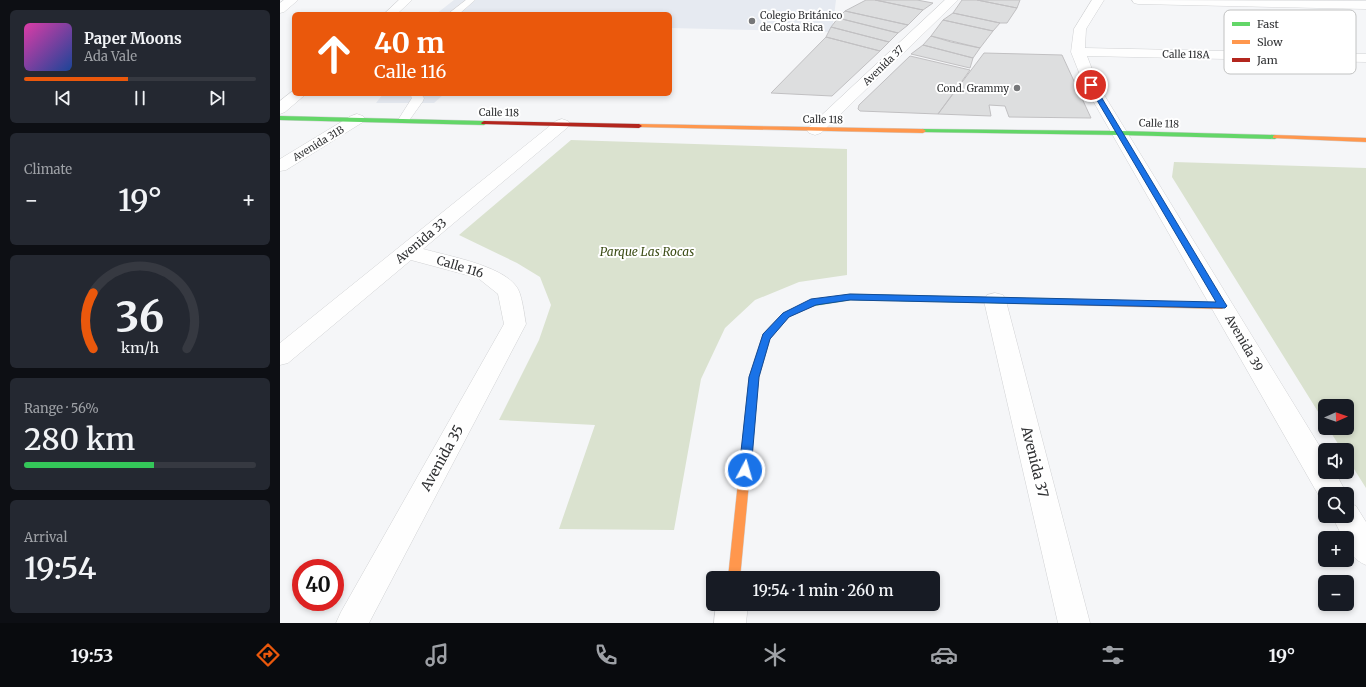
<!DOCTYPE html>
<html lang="en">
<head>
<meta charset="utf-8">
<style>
  body { margin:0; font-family:Merriweather,serif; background:#242831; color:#f1f3f6; height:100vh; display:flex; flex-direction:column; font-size:15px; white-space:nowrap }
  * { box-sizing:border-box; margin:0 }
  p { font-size:13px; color:#9ea1a6 }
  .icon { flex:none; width:22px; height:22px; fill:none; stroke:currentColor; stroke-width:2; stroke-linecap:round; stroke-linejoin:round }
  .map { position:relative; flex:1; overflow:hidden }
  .sheet { display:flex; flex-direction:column; gap:10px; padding:10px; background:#0d0f14; width:280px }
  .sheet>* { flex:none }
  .banner { position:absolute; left:12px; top:12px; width:380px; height:84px; border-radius:6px; box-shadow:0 2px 6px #0003; background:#ea580c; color:#fff; overflow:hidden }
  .needle { width:26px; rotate:88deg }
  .buttons { position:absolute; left:1038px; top:399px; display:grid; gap:8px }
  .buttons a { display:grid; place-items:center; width:36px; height:36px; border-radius:6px; background:#171b24; box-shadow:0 2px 6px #0003; font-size:20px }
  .speed { position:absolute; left:12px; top:559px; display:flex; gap:8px; font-size:20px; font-weight:700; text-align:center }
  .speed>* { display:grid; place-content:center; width:52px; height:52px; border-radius:50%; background:#171b24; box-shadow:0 2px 6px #0003; line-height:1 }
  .speed .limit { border:6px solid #d22; background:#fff; color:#111 }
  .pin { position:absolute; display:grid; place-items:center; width:34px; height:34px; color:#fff; margin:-17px; border:2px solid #fff; border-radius:50%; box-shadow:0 1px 4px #0007 }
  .me { position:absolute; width:44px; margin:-22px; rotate:6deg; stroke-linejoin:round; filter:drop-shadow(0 0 3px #0008) }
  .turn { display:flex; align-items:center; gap:14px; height:84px; padding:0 16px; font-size:18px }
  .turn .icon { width:52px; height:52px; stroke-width:2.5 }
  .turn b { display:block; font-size:28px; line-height:34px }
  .big { font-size:30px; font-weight:600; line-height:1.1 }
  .sheet .tile { flex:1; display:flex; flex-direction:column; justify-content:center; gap:6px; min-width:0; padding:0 14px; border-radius:6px; background:#242831 }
  .sheet .dial { align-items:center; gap:0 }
  .dial svg { height:104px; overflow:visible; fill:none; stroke:#363941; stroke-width:7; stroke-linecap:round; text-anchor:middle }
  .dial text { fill:#f1f3f6; stroke:none }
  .song { display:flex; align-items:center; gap:12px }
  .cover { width:48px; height:48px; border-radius:6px; background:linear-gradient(135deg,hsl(320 70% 55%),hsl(220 70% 35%)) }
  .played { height:4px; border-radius:2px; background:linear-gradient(90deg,#ea580c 45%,#363941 45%) }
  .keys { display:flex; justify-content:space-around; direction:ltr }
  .heat { display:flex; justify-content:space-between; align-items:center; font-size:22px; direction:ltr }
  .charge { height:6px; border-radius:3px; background:linear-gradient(90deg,#34c759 56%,#363941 0) }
  .trip { position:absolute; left:426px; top:571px; width:234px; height:40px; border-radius:6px; background:#171b24; box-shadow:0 2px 6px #0003; font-weight:600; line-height:40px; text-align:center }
  .dock { display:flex; height:64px; justify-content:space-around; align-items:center; background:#090b0e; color:#9ea1a6 }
  .dock .icon { width:28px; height:28px }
  .dock .current { color:#ea580c }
  .dock b { font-size:18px; color:#f1f3f6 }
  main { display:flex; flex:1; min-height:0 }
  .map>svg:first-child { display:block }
  .built { fill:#e6eaf1 }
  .green { fill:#dae2cf }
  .building { fill:#dddedf; stroke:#c1c0c2 }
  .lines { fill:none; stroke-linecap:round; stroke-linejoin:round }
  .lane-casing { stroke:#d1d2d4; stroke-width:1 }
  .street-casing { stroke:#d1d2d4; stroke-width:1 }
  .fast-casing { stroke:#d1d2d4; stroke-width:1 }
  .slow-casing { stroke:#d1d2d4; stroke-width:1 }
  .jam-casing { stroke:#d1d2d4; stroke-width:1 }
  .lane { fill:#fefefe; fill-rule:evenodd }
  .street { fill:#fefefe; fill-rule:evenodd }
  .fast { fill:#63d668; fill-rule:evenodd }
  .slow { fill:#ff974d; fill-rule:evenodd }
  .jam { fill:#b3261e; fill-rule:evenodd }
  .route { fill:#1a73e8; stroke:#114b97 }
  .poi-dot { fill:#767779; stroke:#fff; stroke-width:1.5 }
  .labels { text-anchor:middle; stroke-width:4; stroke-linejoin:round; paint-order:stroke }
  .far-poi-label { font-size:10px; fill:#313234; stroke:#fff; text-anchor:start }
  .far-street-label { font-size:10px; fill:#313234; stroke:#fff }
  .street-label { font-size:12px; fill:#313234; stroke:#fff }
  .park-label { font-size:12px; font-style:italic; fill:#3c4d16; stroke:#fff }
  .near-street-label { font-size:14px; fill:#313234; stroke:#fff }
  .key { fill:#fff; stroke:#c1c2c2; stroke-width:1 }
  .key-label { font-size:11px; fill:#313234 }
</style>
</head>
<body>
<main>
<section class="sheet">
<div class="tile">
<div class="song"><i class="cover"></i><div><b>Paper Moons</b><p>Ada Vale</p></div></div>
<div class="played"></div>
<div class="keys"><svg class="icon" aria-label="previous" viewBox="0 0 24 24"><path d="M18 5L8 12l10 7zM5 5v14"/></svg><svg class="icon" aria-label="pause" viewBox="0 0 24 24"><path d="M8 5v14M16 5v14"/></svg><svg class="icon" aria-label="next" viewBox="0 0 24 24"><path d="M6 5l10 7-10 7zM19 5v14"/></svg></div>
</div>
<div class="tile"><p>Climate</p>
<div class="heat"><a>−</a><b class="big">19°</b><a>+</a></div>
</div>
<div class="tile dial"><svg viewBox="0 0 100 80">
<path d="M14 69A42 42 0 1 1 86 69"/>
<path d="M14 69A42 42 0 0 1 14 26" stroke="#ea580c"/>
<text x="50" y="56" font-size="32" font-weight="700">36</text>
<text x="50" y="72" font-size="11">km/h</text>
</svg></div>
<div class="tile"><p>Range · 56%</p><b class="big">280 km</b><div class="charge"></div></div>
<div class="tile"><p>Arrival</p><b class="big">19:54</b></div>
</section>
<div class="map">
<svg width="1086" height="623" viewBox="0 0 1086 623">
  <rect width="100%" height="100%" fill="#f5f6f8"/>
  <path class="built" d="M174,0H556L552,32L390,28V14H156Z
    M103,94H164L154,103H96Z"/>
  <path class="green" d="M291,140L567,149V275L519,282L475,300L445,328L421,379L394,530L279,529L315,425L219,420L259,340L271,305L260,277L237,263L179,235Z
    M894,162L1086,168V488L1067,458V450H1062L1048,428H1067V406H1045V423L892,177Z"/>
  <path class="building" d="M586,0H595L643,10L628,25L565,11Z
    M595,0H637L653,3L643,10Z
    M682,0H697L737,8L727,23H720L673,13Z
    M697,0H740L737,8Z
    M565,11L628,25L618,33L558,18Z
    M673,13L720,23L713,31L663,20Z
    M558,18L618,33L609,42L551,27Z
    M663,20L713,31L700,48L651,36Z
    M551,27L609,42L600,51L546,37Z
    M651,36L671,42L700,48L693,58L643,45Z
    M546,37L600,51L552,96L491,93Z
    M643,45L693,58L690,68L631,54Z
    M704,53L782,55L811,118L729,117L725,106L709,105L711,116L658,114Z
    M630,56L690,70L658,114L580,111L578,109L579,105Z"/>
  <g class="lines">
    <defs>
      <path id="lane" d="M186,0H195L179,14H168Z
        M130,94H141L144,98L143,101L128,122H120L118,120L132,98Z"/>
      <path id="street" d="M4,0H18L4,12L0,13V3Z
        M119,0H132L117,14H104Z
        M665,0H678L541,133L535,135L529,133L527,130L529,127Z
        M812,0H824L806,29L805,48L1086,54V62L807,56L818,85L1045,455V472H1055L1067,494H1045V504L1043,503L804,85L791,52L794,29Z
        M852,0L1086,1V9L858,4L854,3Z
        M14,90V94H26L5,112L0,114V101Z
        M77,114L83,116L85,119L83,122L6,170L0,171V159L71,116Z
        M282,119L288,121L290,124L288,127L143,249C168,256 220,265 236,286C242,293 244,314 246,324L89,623H56L61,612L224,324L218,294L198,278L131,260L8,363L0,365V343L276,121Z
        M715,293L723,295L726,301L810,623H778L704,301L707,295Z
        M1067,502L1076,506L1086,522V565C1074,560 1067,551 1067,538H1063L1052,516H1067Z
        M436,604H468L466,623H434Z"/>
      <path id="fast" d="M0,116L204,121L207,123L204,125L0,120Z
        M643,129L840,131L995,135L998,137L995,139L840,135L641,132L640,131Z
        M571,294L793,299L797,302L793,305L571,300L533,306L529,303L533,300Z"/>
      <path id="slow" d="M359,124L643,129L646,131L643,133L357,127L356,126Z
        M995,135L1086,138V142L993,138V136Z
        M793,299L942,303L946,306L942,309L793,305L789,302Z
        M533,300L537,303L536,305L509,317L490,339L479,377L460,578H448L469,377L483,334L503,313Z"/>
      <path id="jam" d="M204,121L359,124L362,126L359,128L202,124L201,123Z"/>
    </defs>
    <use href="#lane" class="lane-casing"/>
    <use href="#street" class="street-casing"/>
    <use href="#fast" class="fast-casing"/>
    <use href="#slow" class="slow-casing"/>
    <use href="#jam" class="jam-casing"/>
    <use href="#lane" class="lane"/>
    <use href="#street" class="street"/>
    <use href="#fast" class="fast"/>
    <use href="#slow" class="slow"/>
    <use href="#jam" class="jam"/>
  </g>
  <path class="route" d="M809,84L814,85L945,303L947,306L945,308L570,300L536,305L509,317L490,339L479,377L471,470L469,473L465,475L461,473L459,470L469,377L483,334L503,313L531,299L570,294L936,302L808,85Z"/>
  <g class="poi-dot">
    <circle cx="472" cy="21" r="4"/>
    <circle cx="737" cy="88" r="4"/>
  </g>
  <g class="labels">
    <g class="far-poi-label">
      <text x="480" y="19">Colegio Británico<tspan x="480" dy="12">de Costa Rica</tspan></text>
      <text x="729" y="92" text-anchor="end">Cond. Grammy</text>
    </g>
    <g class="far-street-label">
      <text transform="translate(906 54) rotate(1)" y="4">Calle 118A</text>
      <text transform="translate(603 65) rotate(-44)" y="4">Avenida 37</text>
      <text transform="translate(219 112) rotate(1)" y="4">Calle 118</text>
      <text transform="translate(543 119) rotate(1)" y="4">Calle 118</text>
      <text transform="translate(879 123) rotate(2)" y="4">Calle 118</text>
      <text transform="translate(38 143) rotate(-31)" y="4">Avenida 31B</text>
    </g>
    <g class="street-label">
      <text transform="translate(141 241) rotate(-40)" y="4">Avenida 33</text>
      <text transform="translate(180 267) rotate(17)" y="4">Calle 116</text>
      <text transform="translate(964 343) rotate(60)" y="4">Avenida 39</text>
    </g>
    <g class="park-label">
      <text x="367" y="256">Parque Las Rocas</text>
    </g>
    <g class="near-street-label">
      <text transform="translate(162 458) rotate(-61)" y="5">Avenida 35</text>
      <text transform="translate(755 462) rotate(76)" y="5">Avenida 37</text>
    </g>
  </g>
  <rect x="944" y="10" width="132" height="64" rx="6" class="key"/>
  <rect x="952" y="22" width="18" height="4" fill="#63d668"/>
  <rect x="952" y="40" width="18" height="4" fill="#ff974d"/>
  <rect x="952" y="58" width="18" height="4" fill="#b3261e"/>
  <g class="key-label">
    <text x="977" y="28">Fast</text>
    <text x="977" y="46">Slow</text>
    <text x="977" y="64">Jam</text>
  </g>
</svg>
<div class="buttons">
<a><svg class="needle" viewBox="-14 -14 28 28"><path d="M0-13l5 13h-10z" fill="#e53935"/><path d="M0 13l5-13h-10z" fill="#9ea1a6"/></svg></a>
<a><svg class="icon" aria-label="sound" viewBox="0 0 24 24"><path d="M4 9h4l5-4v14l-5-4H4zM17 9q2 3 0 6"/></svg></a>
<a><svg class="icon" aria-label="search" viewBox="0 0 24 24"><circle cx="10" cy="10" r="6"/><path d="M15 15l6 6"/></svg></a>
<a>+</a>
<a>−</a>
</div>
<div class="speed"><div class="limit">40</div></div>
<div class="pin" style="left:811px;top:85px;background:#d93025"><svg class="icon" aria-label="arrive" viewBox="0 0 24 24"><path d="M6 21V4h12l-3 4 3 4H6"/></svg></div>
<svg class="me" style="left:465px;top:470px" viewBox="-20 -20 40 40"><circle r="17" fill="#1a73e8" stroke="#fff" stroke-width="3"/><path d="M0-11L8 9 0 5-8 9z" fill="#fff"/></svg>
<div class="trip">19:54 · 1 min · 260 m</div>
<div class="banner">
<div class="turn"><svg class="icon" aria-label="ahead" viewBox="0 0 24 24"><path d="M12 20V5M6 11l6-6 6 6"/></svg><div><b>40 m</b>Calle 116</div></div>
</div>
</div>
</main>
<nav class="dock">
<b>19:53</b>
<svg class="icon current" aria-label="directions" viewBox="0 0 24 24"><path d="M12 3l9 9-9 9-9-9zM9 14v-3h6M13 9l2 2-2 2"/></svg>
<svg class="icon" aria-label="music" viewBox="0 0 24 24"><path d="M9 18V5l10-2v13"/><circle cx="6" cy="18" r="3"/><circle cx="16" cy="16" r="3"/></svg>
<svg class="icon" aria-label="phone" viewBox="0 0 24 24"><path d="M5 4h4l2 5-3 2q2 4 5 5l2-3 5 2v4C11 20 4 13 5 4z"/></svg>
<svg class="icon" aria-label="climate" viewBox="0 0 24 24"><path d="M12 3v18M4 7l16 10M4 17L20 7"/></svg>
<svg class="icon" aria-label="car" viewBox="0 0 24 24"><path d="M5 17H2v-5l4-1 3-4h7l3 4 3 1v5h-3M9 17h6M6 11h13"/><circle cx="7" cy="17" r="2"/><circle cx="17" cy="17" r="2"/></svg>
<svg class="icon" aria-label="filters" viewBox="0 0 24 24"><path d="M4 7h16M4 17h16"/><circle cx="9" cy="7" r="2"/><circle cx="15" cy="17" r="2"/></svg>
<b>19°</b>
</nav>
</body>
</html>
